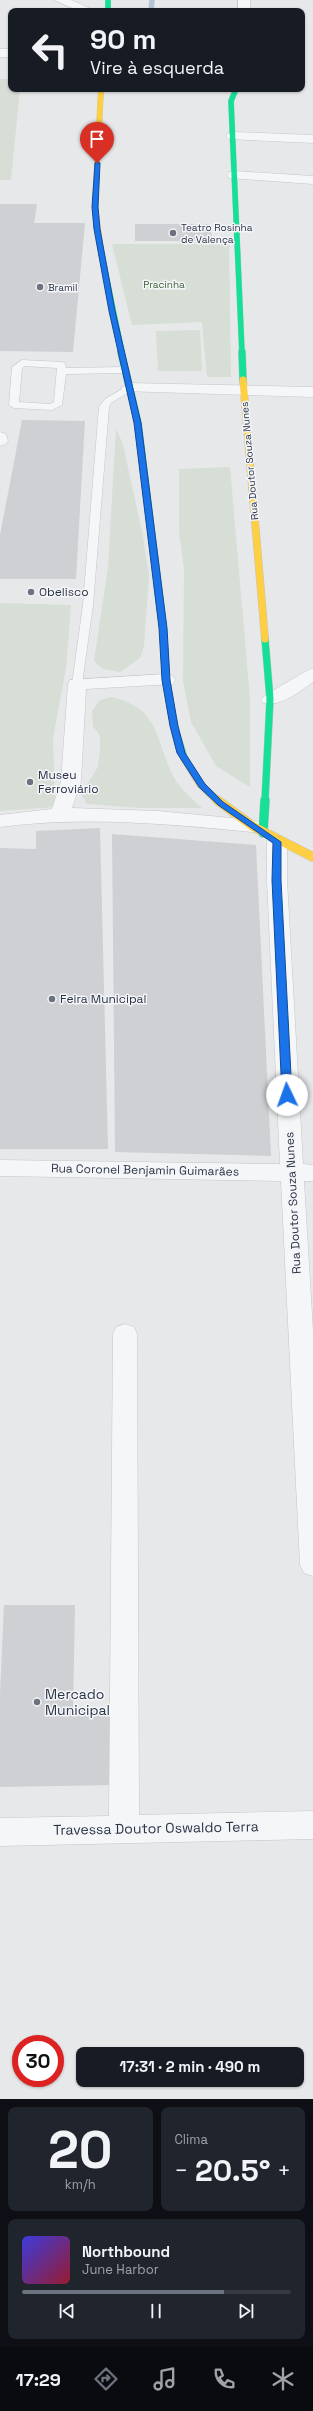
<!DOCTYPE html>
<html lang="pt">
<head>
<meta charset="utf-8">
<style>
  body { margin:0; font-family:"Space Grotesk",sans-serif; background:#20242c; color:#f1f3f6; height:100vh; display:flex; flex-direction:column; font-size:15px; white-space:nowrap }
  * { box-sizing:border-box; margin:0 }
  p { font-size:13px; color:#9ea1a6 }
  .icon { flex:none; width:22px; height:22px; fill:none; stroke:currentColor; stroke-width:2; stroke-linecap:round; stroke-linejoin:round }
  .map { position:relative; height:2099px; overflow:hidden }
  .sheet { display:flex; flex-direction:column; gap:8px; padding:8px; background:#0d0f14; flex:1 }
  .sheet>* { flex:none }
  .hud { position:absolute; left:8px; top:8px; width:297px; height:84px; border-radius:8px; box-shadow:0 1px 3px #0004; background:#171b24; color:#f1f3f6; overflow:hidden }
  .speed { position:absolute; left:12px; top:2035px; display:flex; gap:8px; font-size:20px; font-weight:700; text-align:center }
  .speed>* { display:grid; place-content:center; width:52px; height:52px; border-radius:50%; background:#171b24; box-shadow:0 1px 3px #0004; line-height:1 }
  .speed .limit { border:6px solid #d22; background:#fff; color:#111 }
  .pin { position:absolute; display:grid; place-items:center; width:34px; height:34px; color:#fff; margin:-41px -17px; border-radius:50% 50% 50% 0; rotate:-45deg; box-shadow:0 0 4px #0007 }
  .pin .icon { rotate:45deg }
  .me { position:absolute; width:44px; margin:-22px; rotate:357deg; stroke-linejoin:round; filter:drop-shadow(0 0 3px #0008) }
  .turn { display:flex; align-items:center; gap:14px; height:84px; padding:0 16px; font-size:18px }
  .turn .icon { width:52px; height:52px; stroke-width:2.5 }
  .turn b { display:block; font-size:28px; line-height:34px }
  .big { font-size:30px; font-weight:600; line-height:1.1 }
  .sheet .card { flex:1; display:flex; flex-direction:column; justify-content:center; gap:6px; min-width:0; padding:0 14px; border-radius:8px; background:#20242c }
  .sheet .dial { align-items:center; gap:0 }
  .dial b { font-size:52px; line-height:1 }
  .song { display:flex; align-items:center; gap:12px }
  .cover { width:48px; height:48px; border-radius:6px; background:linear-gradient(135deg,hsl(240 70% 55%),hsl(350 70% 35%)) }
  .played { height:4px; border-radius:2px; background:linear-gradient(90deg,#6c737f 75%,#363941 75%) }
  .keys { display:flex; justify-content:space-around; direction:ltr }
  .heat { display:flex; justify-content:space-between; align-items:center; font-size:22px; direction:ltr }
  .sheet .tiles { flex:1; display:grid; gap:8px; grid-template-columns:1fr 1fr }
  .card:last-child { grid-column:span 2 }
  .trip { position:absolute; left:76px; top:2047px; width:228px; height:40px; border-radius:8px; background:#171b24; box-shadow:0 1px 3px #0004; font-weight:600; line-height:40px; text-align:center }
  .dock { display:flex; height:64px; justify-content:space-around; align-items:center; background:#090b0e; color:#9ea1a6 }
  .dock .icon { width:28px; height:28px }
  .dock .selected { color:#6c737f }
  .dock b { font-size:18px; color:#f1f3f6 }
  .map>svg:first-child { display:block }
  .green { fill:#d6ded6 }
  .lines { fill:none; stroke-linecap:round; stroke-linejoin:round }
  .stream { stroke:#b4c4d5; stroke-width:5.5 }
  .building { fill:#ced0d3 }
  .lane-casing { stroke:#c4c6c8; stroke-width:1 }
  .street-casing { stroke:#c4c6c8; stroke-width:1 }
  .fast-far2-casing { stroke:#c4c6c8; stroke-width:6 }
  .fast-far1-casing { stroke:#c4c6c8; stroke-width:8 }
  .fast-casing { stroke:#c4c6c8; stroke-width:10 }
  .slow-far2-casing { stroke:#c4c6c8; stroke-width:6 }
  .slow-far1-casing { stroke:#c4c6c8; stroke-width:8 }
  .slow-casing { stroke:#c4c6c8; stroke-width:10 }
  .lane { fill:#f5f6f7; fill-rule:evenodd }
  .street { fill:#f5f6f7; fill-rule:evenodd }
  .fast-far2 { stroke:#16e098; stroke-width:5.5 }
  .fast-far1 { stroke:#16e098; stroke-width:7 }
  .fast { stroke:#16e098; stroke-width:9 }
  .slow-far2 { stroke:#ffcf43; stroke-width:5.5 }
  .slow-far1 { stroke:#ffcf43; stroke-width:7 }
  .slow { stroke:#ffcf43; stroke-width:9 }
  .route { fill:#1a73e8; stroke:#114b97 }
  .poi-dot { fill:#6c737f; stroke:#f4f6f9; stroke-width:1.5 }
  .labels { text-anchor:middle; stroke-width:3; stroke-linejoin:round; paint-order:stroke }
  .far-poi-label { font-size:10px; fill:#2b3445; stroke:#f4f6f9; text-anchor:start }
  .far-park-label { font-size:10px; fill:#3f6138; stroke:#f4f6f9 }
  .far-street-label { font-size:10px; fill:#2b3445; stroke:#f4f6f9 }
  .poi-label { font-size:12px; fill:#2b3445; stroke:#f4f6f9; text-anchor:start }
  .street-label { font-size:12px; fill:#2b3445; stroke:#f4f6f9 }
  .near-poi-label { font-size:14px; fill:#2b3445; stroke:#f4f6f9; text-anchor:start }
  .near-street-label { font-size:14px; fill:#2b3445; stroke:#f4f6f9 }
</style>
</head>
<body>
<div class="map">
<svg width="313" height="2099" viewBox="0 0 313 2099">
  <rect width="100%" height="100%" fill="#e6e8ea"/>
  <path class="green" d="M0,79H11V89H20L11,180H0Z
    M112,244H229L231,377H207L202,322L132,325Z
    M200,330L202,371H158L156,331Z
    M116,428L123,445L143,536L149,576L144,646L140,658L120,672L103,669L94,661L108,568Z
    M230,467L250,699V787L216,766L191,722L183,681L184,568L179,532V469Z
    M0,603L71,605L66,668L53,738L55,807L0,811Z
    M111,697C163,709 154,742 175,779C181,790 194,800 202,808H141L87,804L81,794L98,767L100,750V736L93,726L92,711L100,700Z"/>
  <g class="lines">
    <path class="stream" d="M151,11L152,0"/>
  </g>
  <path class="building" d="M0,204H37L34,223H85L73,352L0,351Z
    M135,224H209L213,241H135Z
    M22,420L85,421L76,579H0V535Z
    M100,828L108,1149H0V848L36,849V831Z
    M112,834L256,845L271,1156L115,1152Z
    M4,1605H75L73,1710H115L114,1785L0,1787V1695Z"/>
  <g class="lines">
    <defs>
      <path id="lane" d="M22,360L62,362L65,363L66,368L125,367L130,370L125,373L66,374L62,405L52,410L14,408L9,405L12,367ZM24,366L57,368L54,402L50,404L19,402L22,368Z
        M129,385L132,386V390L111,403L109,407L93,605L82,684L77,687L72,684L83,605L99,407L105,399Z"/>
      <path id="street" d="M54,0H71L96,11H79Z
        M238,0H250V11H238Z
        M0,49H11V57H0Z
        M233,132L313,135V143L228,139L226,136L228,133Z
        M234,171L313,176V184L229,178L227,175L229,172Z
        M129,383L313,387V397L123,391L121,388Z
        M0,432L6,434L8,441L6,444L0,446Z
        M313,668V682C299,692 281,707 263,703L261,699C263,696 307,670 313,668Z
        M166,674L173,676L175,680L173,684L86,689L81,781L72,808L158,811L252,820L259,822L262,826L259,830L252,832C168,824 85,816 0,827V815L52,809L61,781L68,684L70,680Z
        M277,836L284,838L287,842V880L303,1164L313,1165V1181H304L313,1331V1576L304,1573L300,1565L281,1181L0,1176V1160L280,1164L267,880V842L270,838Z
        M125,1324L134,1327L137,1334L139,1815L313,1811V1839L0,1846V1818L109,1816L113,1334L116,1327Z"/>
      <path id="fast-far2" d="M108,0V11
        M236,89L231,101L242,353
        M101,251L122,353"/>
      <path id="fast-far1" d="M121,352L138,423L163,628L166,680L174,726L184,758
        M242,352L243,380
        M265,801L270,699L265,639"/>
      <path id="fast" d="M263,833L265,800"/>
      <path id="slow-far2" d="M101,89L95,207L101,251"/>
      <path id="slow-far1" d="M243,380L265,639
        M184,758L200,784L218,801"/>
      <path id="slow" d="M217,800L254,827L313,857"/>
    </defs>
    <use href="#lane" class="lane-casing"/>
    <use href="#street" class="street-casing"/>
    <use href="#fast-far2" class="fast-far2-casing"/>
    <use href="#fast-far1" class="fast-far1-casing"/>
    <use href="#fast" class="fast-casing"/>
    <use href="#slow-far2" class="slow-far2-casing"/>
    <use href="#slow-far1" class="slow-far1-casing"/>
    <use href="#slow" class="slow-casing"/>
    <use href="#lane" class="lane"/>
    <use href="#street" class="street"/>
    <use href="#fast-far2" class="fast-far2"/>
    <use href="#fast-far1" class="fast-far1"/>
    <use href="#fast" class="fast"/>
    <use href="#slow-far2" class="slow-far2"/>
    <use href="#slow-far1" class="slow-far1"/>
    <use href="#slow" class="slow"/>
  </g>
  <path class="route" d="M97,161L100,163L98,207L100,229L115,311L141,423L167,628L170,680L178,726L185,753L205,784L223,802L281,842V880L292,1095L287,1099L282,1095L272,880L273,843L218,805L199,787L177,753L170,726L162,680L159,628L134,423L109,311L94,229L92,207L95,163Z"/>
  <g class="poi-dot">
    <circle cx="173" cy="233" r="4"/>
    <circle cx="40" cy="287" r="4"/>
    <circle cx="31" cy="592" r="4"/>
    <circle cx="30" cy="782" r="4"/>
    <circle cx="52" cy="999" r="4"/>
    <circle cx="37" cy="1702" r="4"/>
  </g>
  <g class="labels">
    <g class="far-poi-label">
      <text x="181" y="231">Teatro Rosinha<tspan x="181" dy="12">de Valença</tspan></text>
      <text x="48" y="291">Bramil</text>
    </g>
    <g class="far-park-label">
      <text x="164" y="288">Pracinha</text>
    </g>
    <g class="far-street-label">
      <text transform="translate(249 461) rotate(-95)" y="4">Rua Doutor Souza Nunes</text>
    </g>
    <g class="poi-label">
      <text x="39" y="596">Obelisco</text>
      <text x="38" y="779">Museu<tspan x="38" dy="14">Ferroviário</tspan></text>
      <text x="60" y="1003">Feira Municipal</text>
    </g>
    <g class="street-label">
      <text transform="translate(145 1170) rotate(1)" y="4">Rua Coronel Benjamin Guimarães</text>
      <text transform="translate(293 1203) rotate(-93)" y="4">Rua Doutor Souza Nunes</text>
    </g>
    <g class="near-poi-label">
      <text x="45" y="1699">Mercado<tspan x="45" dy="16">Municipal</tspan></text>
    </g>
    <g class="near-street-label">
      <text transform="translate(156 1828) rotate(-1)" y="5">Travessa Doutor Oswaldo Terra</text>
    </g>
  </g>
</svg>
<div class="speed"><div class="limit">30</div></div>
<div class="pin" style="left:97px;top:163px;background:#d93025"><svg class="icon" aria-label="arrive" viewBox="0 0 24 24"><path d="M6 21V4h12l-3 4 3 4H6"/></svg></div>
<svg class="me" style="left:287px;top:1095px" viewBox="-20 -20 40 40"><circle r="19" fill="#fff"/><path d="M0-13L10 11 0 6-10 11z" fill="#1a73e8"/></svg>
<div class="trip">17:31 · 2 min · 490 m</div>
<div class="hud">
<div class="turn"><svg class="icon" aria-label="left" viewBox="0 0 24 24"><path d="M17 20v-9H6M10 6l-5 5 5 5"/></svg><div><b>90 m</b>Vire à esquerda</div></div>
</div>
</div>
<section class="sheet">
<div class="tiles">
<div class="card dial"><b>20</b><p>km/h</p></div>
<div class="card"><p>Clima</p>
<div class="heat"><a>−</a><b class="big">20.5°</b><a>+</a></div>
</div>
<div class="card">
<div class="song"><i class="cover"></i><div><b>Northbound</b><p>June Harbor</p></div></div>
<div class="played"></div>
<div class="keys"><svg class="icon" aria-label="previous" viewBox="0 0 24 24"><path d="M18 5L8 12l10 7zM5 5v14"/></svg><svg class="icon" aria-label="pause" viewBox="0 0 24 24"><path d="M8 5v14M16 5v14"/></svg><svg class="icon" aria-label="next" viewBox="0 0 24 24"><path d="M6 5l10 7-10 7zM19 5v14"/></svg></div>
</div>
</div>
</section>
<nav class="dock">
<b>17:29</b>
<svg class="icon selected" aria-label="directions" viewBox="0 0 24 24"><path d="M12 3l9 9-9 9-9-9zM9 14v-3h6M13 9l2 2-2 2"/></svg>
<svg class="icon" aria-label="music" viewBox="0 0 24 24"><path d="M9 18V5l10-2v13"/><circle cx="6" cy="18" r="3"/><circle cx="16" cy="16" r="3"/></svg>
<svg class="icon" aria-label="phone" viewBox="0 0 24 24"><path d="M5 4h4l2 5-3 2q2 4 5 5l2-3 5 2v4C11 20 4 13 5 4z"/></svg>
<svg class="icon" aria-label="climate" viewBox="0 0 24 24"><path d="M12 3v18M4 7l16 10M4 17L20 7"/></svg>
</nav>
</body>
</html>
